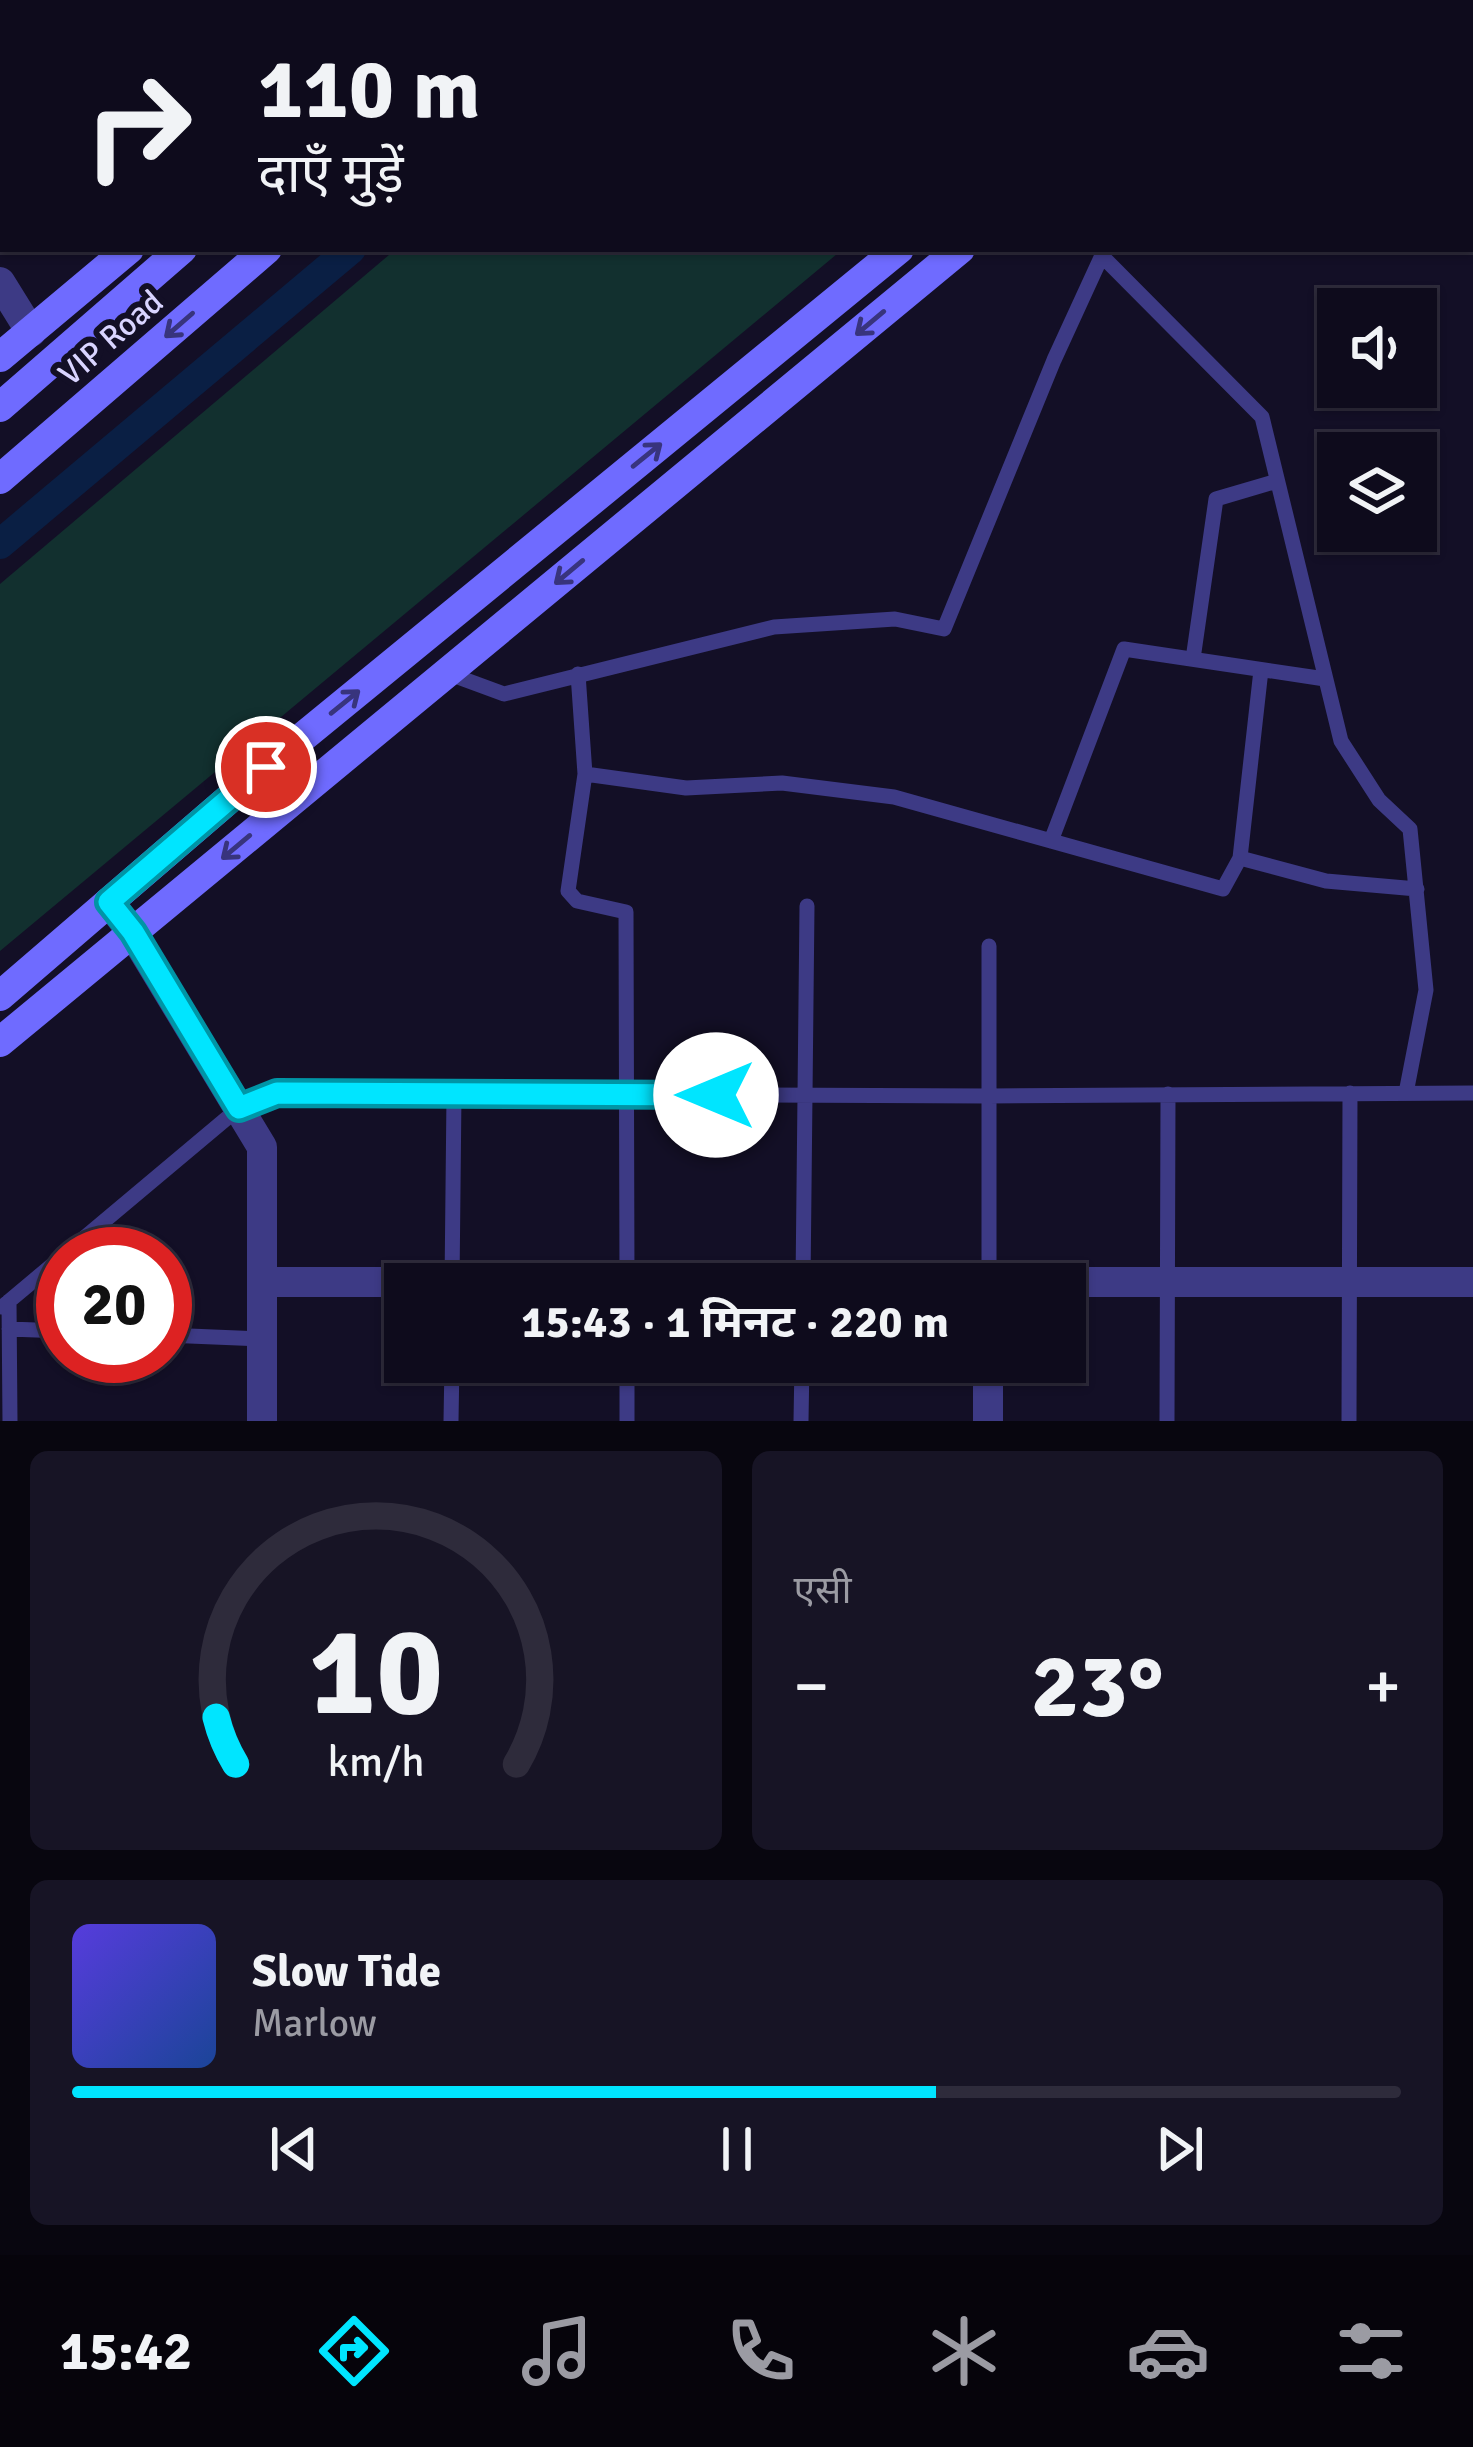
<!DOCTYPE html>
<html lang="hi">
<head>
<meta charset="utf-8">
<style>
  body { margin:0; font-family:Signika,"Noto Sans Devanagari",sans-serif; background:#171425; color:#f1f3f6; height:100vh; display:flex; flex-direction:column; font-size:45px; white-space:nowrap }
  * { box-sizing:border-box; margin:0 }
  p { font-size:39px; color:#9b9ba3 }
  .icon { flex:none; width:66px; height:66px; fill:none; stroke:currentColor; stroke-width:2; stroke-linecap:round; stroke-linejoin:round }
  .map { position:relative; height:1421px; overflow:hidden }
  .details { display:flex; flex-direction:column; gap:30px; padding:30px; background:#08060f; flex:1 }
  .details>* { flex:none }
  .hud { position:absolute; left:0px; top:0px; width:1473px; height:252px; box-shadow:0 3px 9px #0004,0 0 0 3px #2e2b3b; background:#0e0b1c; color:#f1f3f6; overflow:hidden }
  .controls { position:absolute; left:1317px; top:288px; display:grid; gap:24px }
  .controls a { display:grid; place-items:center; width:120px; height:120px; border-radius:0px; background:#0e0b1c; box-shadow:0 3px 9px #0004,0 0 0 3px #2e2b3b; font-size:60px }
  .speed { position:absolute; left:36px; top:1227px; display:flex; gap:24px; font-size:60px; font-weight:700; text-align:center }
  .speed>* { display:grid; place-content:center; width:156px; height:156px; border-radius:50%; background:#0e0b1c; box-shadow:0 3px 9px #0004,0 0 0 3px #2e2b3b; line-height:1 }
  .speed .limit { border:18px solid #d22; background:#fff; color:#111 }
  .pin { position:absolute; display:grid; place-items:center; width:102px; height:102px; color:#fff; margin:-51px; border:6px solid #fff; border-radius:50%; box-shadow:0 3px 12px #0007 }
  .me { position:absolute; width:132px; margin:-66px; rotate:270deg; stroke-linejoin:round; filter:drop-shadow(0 0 9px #0008) }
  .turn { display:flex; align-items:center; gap:42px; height:252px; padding:0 60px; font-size:54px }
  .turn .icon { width:156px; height:156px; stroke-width:2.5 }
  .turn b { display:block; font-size:84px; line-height:102px }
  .big { font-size:90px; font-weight:700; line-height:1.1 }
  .details .widget { flex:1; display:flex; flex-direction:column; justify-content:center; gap:18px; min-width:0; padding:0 42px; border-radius:18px; background:#171425 }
  .details .dial { align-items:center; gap:0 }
  .dial svg { height:312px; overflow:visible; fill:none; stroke:#2e2b3b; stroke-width:7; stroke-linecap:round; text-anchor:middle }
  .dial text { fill:#f1f3f6; stroke:none }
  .song { display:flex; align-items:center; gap:36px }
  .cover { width:144px; height:144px; border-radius:18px; background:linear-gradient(135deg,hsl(250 70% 55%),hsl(220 70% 35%)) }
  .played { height:12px; border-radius:6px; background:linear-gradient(90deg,#00e5ff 65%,#2e2b3b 65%) }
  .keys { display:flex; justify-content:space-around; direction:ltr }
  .heat { display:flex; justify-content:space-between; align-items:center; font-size:66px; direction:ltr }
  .details .tiles { flex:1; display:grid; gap:30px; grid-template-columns:1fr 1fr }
  .widget:last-child { grid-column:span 2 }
  .trip { position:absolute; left:384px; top:1263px; width:702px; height:120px; border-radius:0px; background:#0e0b1c; box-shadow:0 3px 9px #0004,0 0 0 3px #2e2b3b; font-weight:700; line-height:120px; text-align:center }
  .menu { display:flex; height:192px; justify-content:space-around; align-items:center; background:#06040b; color:#9b9ba3 }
  .menu .icon { width:84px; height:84px }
  .menu .current { color:#00e5ff }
  .menu b { font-size:54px; color:#f1f3f6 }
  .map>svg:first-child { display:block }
  .green { fill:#12302f }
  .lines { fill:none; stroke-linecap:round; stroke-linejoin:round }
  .canal { stroke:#0a1f44; stroke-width:30 }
  .lane { stroke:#3d3a85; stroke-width:15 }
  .street { stroke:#3d3a85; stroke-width:30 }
  .secondary { stroke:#6f6bff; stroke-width:30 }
  .oneway { stroke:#38347d }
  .route-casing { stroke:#0095a6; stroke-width:30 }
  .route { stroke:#00e5ff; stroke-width:21 }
  .labels { text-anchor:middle; stroke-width:12; stroke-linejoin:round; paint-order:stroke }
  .street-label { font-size:33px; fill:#d9d4ff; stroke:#130f26 }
</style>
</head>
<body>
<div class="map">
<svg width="1473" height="1421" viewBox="0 0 1473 1421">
  <rect width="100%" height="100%" fill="#130f26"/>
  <path class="green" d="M396,249H843L0,951V584Z"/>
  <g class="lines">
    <path class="canal" d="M644,3L647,0
      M0,544L351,249"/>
    <path class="lane" d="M1102,256L1262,417L1341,741L1379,800L1410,829L1426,990L1406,1093
      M1193,659L1216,499L1277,481
      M447,673L504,694L774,627L895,619L944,629L1054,360L1104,251
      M578,674L585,774L686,788L782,783L894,797L1223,889L1240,858L1326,881L1417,889
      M585,774L568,891L577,901L626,912L627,1284
      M1051,841L1124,649L1325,679
      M1240,858L1261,670
      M989,946V1282
      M65,1254L239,1108L277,1093L988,1096L1473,1093
      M452,1284L454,1094
      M803,1284L807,906
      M9,1301L10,1421
      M2,1307L63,1256
      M9,1329L63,1331
      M165,1335L261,1339
      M451,1421L452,1362
      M627,1421V1362
      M801,1421L802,1362
      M1167,1421L1168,1094
      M1349,1421L1350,1093"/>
    <path class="street" d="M51,3L56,0
      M0,41L3,38
      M1470,87L1473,85
      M0,282L31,332
      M109,902L132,932L262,1147V1421
      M262,1282H1473
      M988,1421V1362"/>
    <path class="secondary" d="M1311,0L1313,3
      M1372,0L1375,3
      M422,3L426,0
      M457,3L460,0
      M553,3L556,0
      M1208,3L1212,0
      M1267,3L1271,0
      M1470,113L1473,117
      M1470,190L1473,193
      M0,357L129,249
      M0,407L182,249
      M0,479L267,249
      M0,996L266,767L899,249
      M0,1042L960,249"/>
  </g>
  <defs><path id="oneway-shaft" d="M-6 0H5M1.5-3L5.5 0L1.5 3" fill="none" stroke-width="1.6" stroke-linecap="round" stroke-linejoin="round" transform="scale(3)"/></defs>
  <g class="oneway">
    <use href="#oneway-shaft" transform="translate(870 323) rotate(140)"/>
    <use href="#oneway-shaft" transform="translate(179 325) rotate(139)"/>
    <use href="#oneway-shaft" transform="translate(647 455) rotate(-39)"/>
    <use href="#oneway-shaft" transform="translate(569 572) rotate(140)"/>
    <use href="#oneway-shaft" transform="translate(345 702) rotate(-39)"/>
    <use href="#oneway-shaft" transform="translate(236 847) rotate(140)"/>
  </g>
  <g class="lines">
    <defs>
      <path id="route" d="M266,767L109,902L133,932L239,1108L277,1093L716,1095"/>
    </defs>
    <use href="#route" class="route-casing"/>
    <use href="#route" class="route"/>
  </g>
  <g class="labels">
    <g class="street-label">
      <text transform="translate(110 337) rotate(-41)" y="12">VIP Road</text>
    </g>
  </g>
</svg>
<div class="controls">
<a><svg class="icon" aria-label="sound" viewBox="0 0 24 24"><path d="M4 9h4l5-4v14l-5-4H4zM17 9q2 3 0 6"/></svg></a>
<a><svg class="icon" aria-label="layers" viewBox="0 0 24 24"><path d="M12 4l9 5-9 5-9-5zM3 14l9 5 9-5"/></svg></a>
</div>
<div class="speed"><div class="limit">20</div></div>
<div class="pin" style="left:266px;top:767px;background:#d93025"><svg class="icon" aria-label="arrive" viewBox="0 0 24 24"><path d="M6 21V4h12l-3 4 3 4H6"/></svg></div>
<svg class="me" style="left:716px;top:1095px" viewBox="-20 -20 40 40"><circle r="19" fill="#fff"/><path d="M0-13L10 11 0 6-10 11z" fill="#00e5ff"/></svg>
<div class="trip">15:43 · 1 मिनट · 220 m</div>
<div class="hud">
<div class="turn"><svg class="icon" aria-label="right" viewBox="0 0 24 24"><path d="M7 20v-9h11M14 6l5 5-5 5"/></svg><div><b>110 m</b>दाएँ मुड़ें</div></div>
</div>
</div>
<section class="details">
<div class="tiles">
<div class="widget dial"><svg viewBox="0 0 100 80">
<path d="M14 69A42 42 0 1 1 86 69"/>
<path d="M14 69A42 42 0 0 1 9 57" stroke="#00e5ff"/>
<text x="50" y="56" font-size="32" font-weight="700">10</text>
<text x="50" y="72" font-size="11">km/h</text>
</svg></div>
<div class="widget"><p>एसी</p>
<div class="heat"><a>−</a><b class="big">23°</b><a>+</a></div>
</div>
<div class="widget">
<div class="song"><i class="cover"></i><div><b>Slow Tide</b><p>Marlow</p></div></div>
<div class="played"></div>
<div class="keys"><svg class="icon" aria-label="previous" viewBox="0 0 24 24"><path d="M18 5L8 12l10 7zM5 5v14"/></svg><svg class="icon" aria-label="pause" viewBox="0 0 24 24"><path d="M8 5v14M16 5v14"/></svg><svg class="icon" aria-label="next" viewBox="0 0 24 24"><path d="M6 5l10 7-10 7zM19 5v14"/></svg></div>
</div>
</div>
</section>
<nav class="menu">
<b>15:42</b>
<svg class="icon current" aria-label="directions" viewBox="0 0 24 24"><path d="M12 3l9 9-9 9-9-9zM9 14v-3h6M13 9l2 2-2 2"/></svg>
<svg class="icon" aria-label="music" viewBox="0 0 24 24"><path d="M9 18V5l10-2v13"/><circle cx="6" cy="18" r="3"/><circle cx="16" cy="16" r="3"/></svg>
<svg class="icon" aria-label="phone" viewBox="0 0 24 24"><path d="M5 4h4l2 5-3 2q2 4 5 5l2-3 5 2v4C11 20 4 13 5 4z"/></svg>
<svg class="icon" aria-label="climate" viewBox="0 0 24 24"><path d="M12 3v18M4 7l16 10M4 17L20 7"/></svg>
<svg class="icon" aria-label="car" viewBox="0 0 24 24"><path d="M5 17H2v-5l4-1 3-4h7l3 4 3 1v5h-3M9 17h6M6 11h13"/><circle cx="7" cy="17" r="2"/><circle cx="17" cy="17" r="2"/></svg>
<svg class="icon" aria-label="filters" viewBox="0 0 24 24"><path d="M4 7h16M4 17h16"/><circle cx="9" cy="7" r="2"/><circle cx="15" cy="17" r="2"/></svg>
</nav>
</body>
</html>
